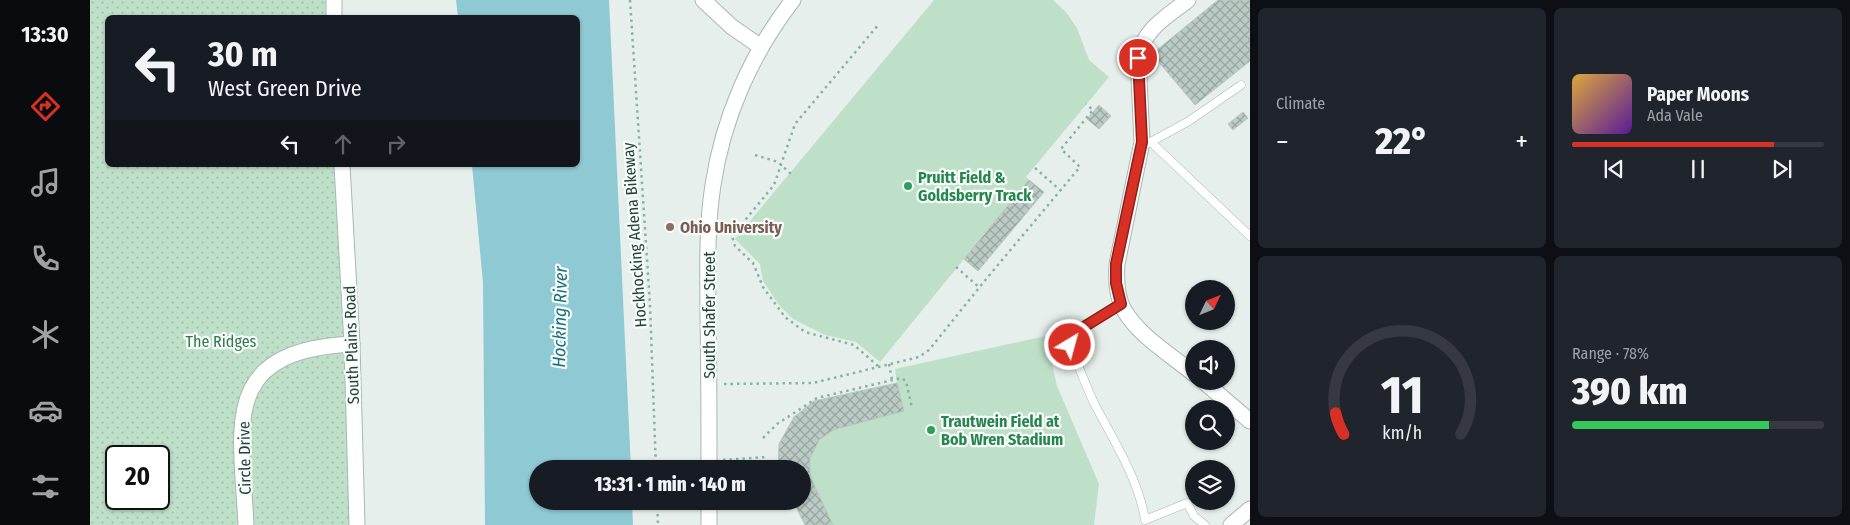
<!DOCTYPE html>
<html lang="en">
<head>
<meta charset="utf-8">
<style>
  body { margin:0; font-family:"Fira Sans Condensed",sans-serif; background:#20242c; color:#f1f3f6; height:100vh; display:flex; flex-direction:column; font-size:19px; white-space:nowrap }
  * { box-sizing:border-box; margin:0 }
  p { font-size:16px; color:#9ea1a6 }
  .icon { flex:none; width:28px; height:28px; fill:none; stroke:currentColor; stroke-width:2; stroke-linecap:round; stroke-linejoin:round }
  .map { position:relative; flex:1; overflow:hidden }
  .details { display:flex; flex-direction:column; gap:8px; padding:8px; background:#0d0f14; width:600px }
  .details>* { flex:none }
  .hud { position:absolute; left:15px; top:15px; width:475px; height:152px; border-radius:8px; box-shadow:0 1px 4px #0004; background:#171b24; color:#f1f3f6; overflow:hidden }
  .needle { width:32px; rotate:47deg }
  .controls { position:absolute; left:1095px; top:280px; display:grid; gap:10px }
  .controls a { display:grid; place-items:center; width:50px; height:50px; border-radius:50%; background:#171b24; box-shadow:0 1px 4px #0004; font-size:25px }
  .speed { position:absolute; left:15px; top:445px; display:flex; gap:10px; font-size:25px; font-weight:700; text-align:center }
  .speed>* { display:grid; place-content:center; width:65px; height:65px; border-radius:50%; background:#171b24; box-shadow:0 1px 4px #0004; line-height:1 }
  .speed .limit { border:2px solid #111; border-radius:8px; background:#fff; color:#111 }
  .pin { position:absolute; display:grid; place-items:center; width:42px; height:42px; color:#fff; margin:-21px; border:2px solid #fff; border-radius:50%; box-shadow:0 1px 5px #0007 }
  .me { position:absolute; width:55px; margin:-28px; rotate:37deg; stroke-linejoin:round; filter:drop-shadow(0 0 4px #0008) }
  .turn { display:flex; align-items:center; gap:18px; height:105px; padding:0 20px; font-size:22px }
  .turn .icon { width:65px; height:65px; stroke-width:2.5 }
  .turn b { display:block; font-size:35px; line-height:42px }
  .lanes { display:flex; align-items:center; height:48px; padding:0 20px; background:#0003; justify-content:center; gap:25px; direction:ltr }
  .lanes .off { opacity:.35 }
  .big { font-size:38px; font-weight:800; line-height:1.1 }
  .details .card { flex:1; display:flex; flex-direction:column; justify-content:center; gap:8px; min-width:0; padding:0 18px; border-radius:8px; background:#20242c }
  .details .dial { align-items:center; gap:0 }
  .dial svg { height:130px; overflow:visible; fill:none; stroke:#363941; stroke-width:7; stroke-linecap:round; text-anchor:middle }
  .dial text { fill:#f1f3f6; stroke:none }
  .song { display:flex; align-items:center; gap:15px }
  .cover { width:60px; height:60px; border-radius:8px; background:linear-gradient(135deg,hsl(40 70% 55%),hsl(270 70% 35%)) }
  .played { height:5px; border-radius:2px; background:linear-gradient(90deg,#d93025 80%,#363941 80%) }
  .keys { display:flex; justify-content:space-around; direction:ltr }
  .heat { display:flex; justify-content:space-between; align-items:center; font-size:28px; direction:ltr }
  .charge { height:8px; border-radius:4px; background:linear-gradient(90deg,#34c759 78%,#363941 0) }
  .details .tiles { flex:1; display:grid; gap:8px; grid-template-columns:repeat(2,1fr) }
  .trip { position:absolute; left:439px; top:460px; width:282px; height:50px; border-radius:25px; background:#171b24; box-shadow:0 1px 4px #0004; font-weight:800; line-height:50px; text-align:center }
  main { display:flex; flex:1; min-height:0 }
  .tabs { display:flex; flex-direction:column; width:90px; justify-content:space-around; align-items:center; background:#090b0e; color:#9ea1a6 }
  .tabs .icon { width:35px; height:35px }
  .tabs .current { color:#d93025 }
  .tabs b { font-size:22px; color:#f1f3f6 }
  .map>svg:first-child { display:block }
  .grass { fill:#bfe0c8 }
  .park { fill:url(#park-dots); fill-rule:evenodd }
  .water { fill:#8ec9d4 }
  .building { fill:url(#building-cross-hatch); stroke:#b8c9c2 }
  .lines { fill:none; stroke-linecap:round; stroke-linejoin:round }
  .service-casing { stroke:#a8b8b2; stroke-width:9 }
  .minor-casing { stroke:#a8b8b2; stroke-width:17 }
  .tertiary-casing { stroke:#a8b8b2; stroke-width:17 }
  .secondary-casing { stroke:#a4bbb3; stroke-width:17 }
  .path { stroke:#86b3a5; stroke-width:2.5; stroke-dasharray:2.5 4; stroke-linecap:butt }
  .service { stroke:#fff; stroke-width:8 }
  .minor { stroke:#fff; stroke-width:15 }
  .tertiary { stroke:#fff; stroke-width:15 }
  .secondary { stroke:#fff; stroke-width:15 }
  .route-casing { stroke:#8d1f18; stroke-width:12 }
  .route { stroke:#d93025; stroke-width:9 }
  .leisure-dot { fill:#2e9e5b; stroke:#f7fbf9; stroke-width:2 }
  .education-dot { fill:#8d6e63; stroke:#f7fbf9; stroke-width:2 }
  .labels { text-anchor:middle; stroke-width:4.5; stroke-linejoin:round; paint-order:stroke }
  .leisure-label { font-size:16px; font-weight:bold; fill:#27864d; stroke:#f7fbf9; text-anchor:start }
  .education-label { font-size:16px; font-weight:bold; fill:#785e54; stroke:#f7fbf9; text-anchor:start }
  .street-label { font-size:16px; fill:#24423a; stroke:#f7fbf9 }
  .park-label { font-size:16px; fill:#2d7a4b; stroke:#f7fbf9 }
  .water-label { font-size:18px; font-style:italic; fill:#1c6f80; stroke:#f7fbf9 }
</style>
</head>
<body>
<main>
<nav class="tabs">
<b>13:30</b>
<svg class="icon current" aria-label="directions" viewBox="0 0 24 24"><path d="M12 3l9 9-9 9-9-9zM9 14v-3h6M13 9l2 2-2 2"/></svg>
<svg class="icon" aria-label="music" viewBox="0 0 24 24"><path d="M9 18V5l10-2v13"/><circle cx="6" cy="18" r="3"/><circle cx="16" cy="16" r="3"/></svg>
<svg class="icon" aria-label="phone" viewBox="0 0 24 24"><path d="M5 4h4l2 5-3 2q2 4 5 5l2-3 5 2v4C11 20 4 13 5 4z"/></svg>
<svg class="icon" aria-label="climate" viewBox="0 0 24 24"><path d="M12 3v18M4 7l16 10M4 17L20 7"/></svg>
<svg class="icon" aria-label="car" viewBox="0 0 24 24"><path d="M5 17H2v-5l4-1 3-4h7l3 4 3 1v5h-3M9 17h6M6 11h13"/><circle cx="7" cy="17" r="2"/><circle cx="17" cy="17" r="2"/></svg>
<svg class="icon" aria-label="filters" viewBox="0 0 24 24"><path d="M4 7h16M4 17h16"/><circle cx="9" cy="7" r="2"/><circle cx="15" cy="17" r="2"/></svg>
</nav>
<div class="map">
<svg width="1160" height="525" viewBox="0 0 1160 525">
  <defs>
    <pattern id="park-dots" width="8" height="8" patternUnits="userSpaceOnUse" patternTransform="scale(1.25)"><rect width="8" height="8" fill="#bfe0c8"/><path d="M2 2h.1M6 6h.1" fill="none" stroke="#a4c1ad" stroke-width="1.8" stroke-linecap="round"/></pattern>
    <pattern id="building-cross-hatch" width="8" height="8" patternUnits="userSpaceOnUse" patternTransform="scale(1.25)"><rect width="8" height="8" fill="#bbcac4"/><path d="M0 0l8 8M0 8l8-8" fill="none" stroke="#98a6a0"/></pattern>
  </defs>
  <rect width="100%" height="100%" fill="#e6efeb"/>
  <path class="grass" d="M844,0H963L976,12L987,28L999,60L1019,77L936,177L954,192L888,271L874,259L790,362L766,342L735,335L703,319L689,305L673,281L670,264L645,239Z
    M956,336L967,386L1009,484L1004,525H715L703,501H712V469H688L689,444L704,417L724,401L807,383L805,369Z"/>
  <path class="park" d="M0,0H244V17L18,18V165H252L267,525H0ZM26,456H69V499H26Z"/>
  <path class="water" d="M366,0H519L541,469H448V501H542L543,525H395L393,283L382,165H488V18L368,17Z"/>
  <path class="building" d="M1128,0H1160V61L1105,105L1062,54Z
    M1009,105L1021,116L1009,129L997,119Z
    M1153,112L1158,118L1143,130L1138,124Z
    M939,180L954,192L888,271L874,259Z
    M807,383L814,411L743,430L729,440L720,459V476L743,525H715L703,501H712V469H688L689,444L704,417L724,401Z"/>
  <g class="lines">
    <defs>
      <path id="service" d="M1059,143L1099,121L1151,85
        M1062,143L1160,236
        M1031,304L984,333L979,339L980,345C988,365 996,386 1005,405C1024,441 1049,480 1055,520L1097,503L1104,516L1115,525"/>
      <path id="minor" d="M613,0L642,27L671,47
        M1098,0C1075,18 1055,28 1048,57L1052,142L1027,264C1026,279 1026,296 1034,310C1049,336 1081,355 1104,374
        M1113,381L1160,421
        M1141,525L1160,509"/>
      <path id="tertiary" d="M619,469C619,418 619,368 618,318C618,274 616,229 623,185C633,118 661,54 703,0
        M619,501V525
        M156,525C151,424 129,351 262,344"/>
      <path id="secondary" d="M244,0V18
        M252,165L262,344L267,525"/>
    </defs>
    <use href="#service" class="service-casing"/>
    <use href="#minor" class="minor-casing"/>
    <use href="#tertiary" class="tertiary-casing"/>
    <use href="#secondary" class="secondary-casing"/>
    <path class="path" d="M540,0L560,305L566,469
      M665,155L688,162L702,175
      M945,168L970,190
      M866,267L890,288
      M799,364L802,380
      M788,366L764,345L715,332L695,317L673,287L663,263L645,246L642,236L684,185L705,124L789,24
      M634,384L723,383L829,357L839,350L897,278L990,167L971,149L1003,110L996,104
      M673,438L687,424L727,398L811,378L816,381L822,408
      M633,460L677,457
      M567,501L568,525
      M1117,501L1119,506"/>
    <use href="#service" class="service"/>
    <use href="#minor" class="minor"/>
    <use href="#tertiary" class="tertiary"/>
    <use href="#secondary" class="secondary"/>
  </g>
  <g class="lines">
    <defs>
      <path id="route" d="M980,345L979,338L984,333L1031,304L1026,283V264L1052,142L1048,58"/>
    </defs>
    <use href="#route" class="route-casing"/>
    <use href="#route" class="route"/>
  </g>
  <g class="leisure-dot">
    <circle cx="818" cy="186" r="5"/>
    <circle cx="841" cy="430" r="5"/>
  </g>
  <circle class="education-dot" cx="580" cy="227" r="5"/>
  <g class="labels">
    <g class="leisure-label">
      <text x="828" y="183">Pruitt Field &amp;<tspan x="828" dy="18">Goldsberry Track</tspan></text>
      <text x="851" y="427">Trautwein Field at<tspan x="851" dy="18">Bob Wren Stadium</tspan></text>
    </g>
    <g class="education-label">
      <text x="590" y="233">Ohio University</text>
    </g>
    <g class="street-label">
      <text transform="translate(544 235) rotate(-94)" y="6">Hockhocking Adena Bikeway</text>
      <text transform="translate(619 315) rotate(-90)" y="6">South Shafer Street</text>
      <text transform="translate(261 345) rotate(-92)" y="6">South Plains Road</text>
      <text transform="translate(154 458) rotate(-91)" y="6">Circle Drive</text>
    </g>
    <g class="park-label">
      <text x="131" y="347">The Ridges</text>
    </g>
    <g class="water-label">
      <text transform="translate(470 317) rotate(-89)" y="6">Hocking River</text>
    </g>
  </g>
</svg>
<div class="controls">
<a><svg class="needle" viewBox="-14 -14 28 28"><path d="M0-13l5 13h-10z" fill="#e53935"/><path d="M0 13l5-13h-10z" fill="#9ea1a6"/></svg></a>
<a><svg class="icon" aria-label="sound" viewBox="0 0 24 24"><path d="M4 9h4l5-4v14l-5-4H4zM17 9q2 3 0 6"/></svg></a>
<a><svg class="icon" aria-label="search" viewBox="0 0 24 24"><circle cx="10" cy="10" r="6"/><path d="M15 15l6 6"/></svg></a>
<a><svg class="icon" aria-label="layers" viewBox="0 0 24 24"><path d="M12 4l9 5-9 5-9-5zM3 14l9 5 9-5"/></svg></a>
</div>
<div class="speed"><div class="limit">20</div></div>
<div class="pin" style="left:1048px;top:58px;background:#d93025"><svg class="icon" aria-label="arrive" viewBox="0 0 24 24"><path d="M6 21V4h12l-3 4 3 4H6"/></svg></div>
<svg class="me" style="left:980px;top:345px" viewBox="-20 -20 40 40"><circle r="17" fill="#d93025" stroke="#fff" stroke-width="3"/><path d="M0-11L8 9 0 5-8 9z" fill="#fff"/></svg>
<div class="trip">13:31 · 1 min · 140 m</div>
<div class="hud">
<div class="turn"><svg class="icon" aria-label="left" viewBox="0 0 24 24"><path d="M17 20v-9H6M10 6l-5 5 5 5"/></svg><div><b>30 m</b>West Green Drive</div></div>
<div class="lanes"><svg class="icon" aria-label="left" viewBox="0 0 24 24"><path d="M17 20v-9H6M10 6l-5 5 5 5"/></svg><svg class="icon off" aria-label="ahead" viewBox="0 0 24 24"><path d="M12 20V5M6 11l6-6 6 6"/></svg><svg class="icon off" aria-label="right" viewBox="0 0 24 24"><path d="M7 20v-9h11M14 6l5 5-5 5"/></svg></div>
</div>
</div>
<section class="details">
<div class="tiles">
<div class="card"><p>Climate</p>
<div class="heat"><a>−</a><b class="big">22°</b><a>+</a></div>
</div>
<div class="card">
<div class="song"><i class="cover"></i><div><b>Paper Moons</b><p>Ada Vale</p></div></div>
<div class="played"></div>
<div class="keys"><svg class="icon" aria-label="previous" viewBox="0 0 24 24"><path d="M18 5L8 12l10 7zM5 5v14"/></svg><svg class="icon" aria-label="pause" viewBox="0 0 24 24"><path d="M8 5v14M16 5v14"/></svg><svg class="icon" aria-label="next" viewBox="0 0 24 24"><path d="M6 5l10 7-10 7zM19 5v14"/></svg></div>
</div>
<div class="card dial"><svg viewBox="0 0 100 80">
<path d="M14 69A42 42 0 1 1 86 69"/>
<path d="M14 69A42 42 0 0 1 9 56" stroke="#d93025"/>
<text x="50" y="56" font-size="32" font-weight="700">11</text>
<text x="50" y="72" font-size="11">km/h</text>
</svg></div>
<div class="card"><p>Range · 78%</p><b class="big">390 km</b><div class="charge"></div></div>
</div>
</section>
</main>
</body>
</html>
